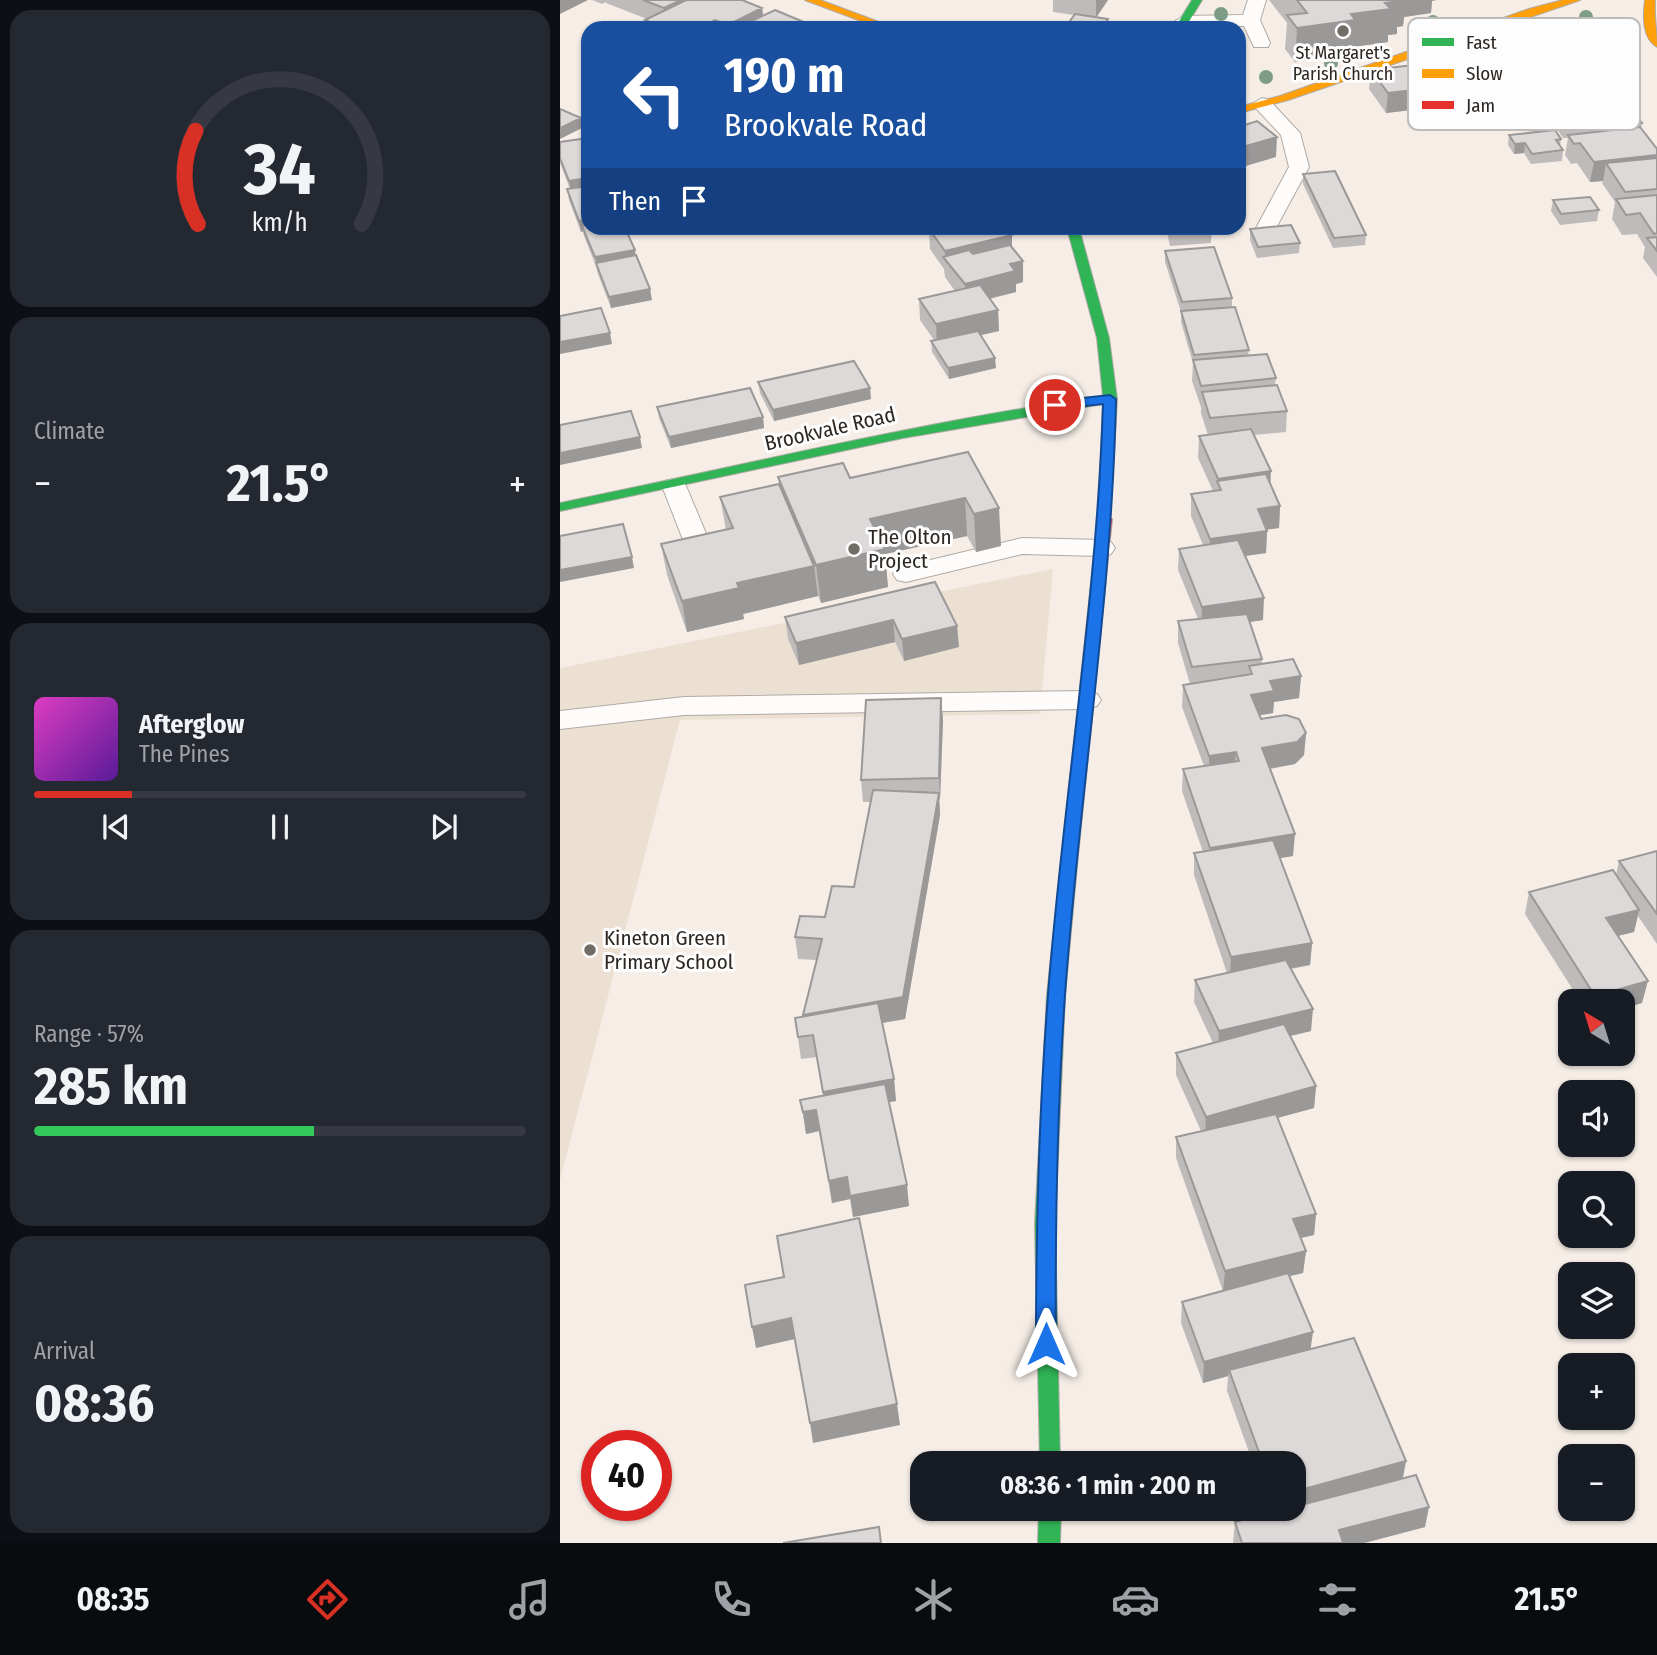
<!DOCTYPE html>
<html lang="en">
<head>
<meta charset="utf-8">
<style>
  body { margin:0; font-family:"Fira Sans Condensed",sans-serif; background:#242831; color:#f1f3f6; height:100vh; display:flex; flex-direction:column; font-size:26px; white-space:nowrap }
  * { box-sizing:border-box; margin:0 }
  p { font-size:23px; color:#9ea1a6 }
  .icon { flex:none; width:38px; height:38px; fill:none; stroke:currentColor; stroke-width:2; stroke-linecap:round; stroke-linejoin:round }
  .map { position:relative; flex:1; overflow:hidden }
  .panel { display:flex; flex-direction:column; gap:10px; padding:10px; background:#0d0f14; width:560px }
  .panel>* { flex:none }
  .hud { position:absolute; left:21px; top:21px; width:665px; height:214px; border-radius:21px; box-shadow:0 2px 5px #0004; background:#1a4fa0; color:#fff; overflow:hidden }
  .needle { width:46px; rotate:322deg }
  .controls { position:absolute; left:998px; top:989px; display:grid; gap:14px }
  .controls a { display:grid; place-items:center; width:77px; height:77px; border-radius:14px; background:#171b24; box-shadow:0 2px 5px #0004; font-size:35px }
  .speed { position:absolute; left:21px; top:1430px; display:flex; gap:14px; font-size:35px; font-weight:700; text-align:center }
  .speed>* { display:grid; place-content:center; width:91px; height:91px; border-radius:50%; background:#171b24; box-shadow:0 2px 5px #0004; line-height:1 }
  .speed .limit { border:10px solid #d22; background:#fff; color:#111 }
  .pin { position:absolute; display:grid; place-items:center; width:60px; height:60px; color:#fff; margin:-30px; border:4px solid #fff; border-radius:50%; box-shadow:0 2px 7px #0007 }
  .me { position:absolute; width:77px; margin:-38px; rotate:0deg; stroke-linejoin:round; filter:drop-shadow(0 0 5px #0008) }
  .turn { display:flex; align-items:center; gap:24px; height:147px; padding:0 28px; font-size:32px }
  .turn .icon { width:91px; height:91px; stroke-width:2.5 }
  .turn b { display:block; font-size:49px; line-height:60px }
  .then { display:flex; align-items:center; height:66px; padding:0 28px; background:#0003; gap:14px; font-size:26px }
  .big { font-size:52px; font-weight:700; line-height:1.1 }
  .panel .tile { flex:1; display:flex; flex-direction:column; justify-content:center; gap:10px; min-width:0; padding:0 24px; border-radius:21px; background:#242831 }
  .panel .dial { align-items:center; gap:0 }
  .dial svg { height:182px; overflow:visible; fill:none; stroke:#363941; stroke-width:7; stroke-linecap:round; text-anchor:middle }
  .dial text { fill:#f1f3f6; stroke:none }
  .song { display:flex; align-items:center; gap:21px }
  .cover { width:84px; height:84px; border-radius:10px; background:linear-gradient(135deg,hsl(310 70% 55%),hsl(270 70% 35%)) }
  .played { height:7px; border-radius:4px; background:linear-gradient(90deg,#d93025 20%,#363941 20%) }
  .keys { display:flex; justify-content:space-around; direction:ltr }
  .heat { display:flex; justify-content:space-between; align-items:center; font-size:38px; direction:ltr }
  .charge { height:10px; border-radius:5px; background:linear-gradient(90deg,#34c759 57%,#363941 0) }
  .trip { position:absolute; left:350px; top:1451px; width:396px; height:70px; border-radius:21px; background:#171b24; box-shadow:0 2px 5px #0004; font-weight:700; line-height:70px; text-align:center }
  .menu { display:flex; height:112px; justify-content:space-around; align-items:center; background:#090b0e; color:#9ea1a6 }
  .menu .icon { width:49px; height:49px }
  .menu .on { color:#d93025 }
  .menu b { font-size:32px; color:#f1f3f6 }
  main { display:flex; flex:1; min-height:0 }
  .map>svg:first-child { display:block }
  .education { fill:#ece0d3 }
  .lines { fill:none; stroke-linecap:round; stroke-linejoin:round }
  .lane-casing { stroke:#b0aaa5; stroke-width:2 }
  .fast-casing { stroke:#b0aaa5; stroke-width:2 }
  .slow-casing { stroke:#b0aaa5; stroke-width:2 }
  .jam-casing { stroke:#b0aaa5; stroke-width:2 }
  .lane { fill:#fefcfb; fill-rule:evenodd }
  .fast { fill:#30b455; fill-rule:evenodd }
  .slow { fill:#ff9f0a; fill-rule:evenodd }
  .jam { fill:#e5322d; fill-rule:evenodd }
  .tree { fill:#7d9d87 }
  .wall { fill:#bfbbbb }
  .shaded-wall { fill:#9b9898 }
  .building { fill:#ded9d9; stroke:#9b9898; stroke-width:2 }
  .route { fill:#1a73e8; stroke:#114b97; stroke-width:2 }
  .poi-dot { fill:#726c67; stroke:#fdfdfd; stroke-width:2.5 }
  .labels { text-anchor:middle; stroke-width:6; stroke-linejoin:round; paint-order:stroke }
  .far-poi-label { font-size:18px; fill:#2c2722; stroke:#fdfdfd }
  .street-label { font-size:21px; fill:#2c2722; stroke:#fdfdfd }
  .poi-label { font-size:21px; fill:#2c2722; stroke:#fdfdfd; text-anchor:start }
  .key { fill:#fdfdfd; stroke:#bebdbb; stroke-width:2 }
  .key-label { font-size:19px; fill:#2c2722 }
</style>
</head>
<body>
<main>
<section class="panel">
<div class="tile dial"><svg viewBox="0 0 100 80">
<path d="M14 69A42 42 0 1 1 86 69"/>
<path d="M14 69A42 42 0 0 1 13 28" stroke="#d93025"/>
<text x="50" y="56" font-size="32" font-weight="700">34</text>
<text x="50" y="72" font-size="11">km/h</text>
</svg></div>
<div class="tile"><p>Climate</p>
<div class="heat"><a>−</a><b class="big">21.5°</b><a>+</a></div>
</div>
<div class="tile">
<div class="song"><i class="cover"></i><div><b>Afterglow</b><p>The Pines</p></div></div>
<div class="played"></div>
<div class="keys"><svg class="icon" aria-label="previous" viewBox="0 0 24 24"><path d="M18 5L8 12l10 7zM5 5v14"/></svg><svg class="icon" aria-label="pause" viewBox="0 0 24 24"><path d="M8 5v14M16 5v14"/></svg><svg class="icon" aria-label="next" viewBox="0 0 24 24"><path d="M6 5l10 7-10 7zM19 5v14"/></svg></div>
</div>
<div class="tile"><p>Range · 57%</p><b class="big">285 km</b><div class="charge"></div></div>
<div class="tile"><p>Arrival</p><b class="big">08:36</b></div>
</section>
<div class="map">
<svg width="1097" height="1543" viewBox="0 0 1097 1543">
  <rect width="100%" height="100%" fill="#f5ede6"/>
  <path class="education" d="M493,569L480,714L120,720L0,1180V668Z"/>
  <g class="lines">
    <defs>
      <path id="lane" d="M688,0H706L700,20L710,43L708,47H694L684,26H624L615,21L624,16L683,15Z
        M702,98L709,100L740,133L749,167L716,228L706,234L696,228L729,167L721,135L692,104Z
        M114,479L123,481L126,486L153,550L149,556H131L127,550L102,486L105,481Z
        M462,538L542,540L551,542L555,548L551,554L542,556L462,554L346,582L337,580L333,574L337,568Z
        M527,691L537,694L541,700L537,706L527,709L124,715L0,729V711L124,697Z"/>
      <path id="fast" d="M632,0H642L625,28H615Z
        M507,228H519L549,338L557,399L550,522L545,523L538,519L543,404L343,438L0,511V503C181,466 360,422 543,396L537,338Z
        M510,849L516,851L518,855L505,995L495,1224L500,1463H480L475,1224L487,995L502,855L504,851Z
        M479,1508H501L500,1543H478Z"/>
      <path id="slow" d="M245,0H260L335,28H320Z
        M1003,0H1020L728,100L679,113V107L720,96L969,9Z
        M1085,0H1095C1094,18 1097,30 1097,47C1082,38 1083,16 1085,0Z"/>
      <path id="jam" d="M545,515L552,519L518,855L516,859H504L502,855L538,519Z"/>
    </defs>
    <use href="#lane" class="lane-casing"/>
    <use href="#fast" class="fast-casing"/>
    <use href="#slow" class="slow-casing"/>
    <use href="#jam" class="jam-casing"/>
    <use href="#lane" class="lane"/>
    <use href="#fast" class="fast"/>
    <use href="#slow" class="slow"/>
    <use href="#jam" class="jam"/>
  </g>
  <g class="tree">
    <circle cx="661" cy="14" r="7"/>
    <circle cx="1026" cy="17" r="7"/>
    <circle cx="873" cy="22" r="7"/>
    <circle cx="771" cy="63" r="7"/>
    <circle cx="706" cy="77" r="7"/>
  </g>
  <path class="wall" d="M32,0H182L202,8L203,16L258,28H86L85,20L87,19L46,3V2L42,4Z
    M493,0H548L536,17L548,28L514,15L493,12Z
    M709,0H876L872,1L871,13L844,17L843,26L837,27V34L828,35V42L793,47V54L735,62L725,49L727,23Z
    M966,29L1038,54L1037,61L1052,83L1051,88L1082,123L1081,129L1097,149V277L1083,258L1085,247L1077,234L1062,235L1052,219L1055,202L1042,183L1043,181L1030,182L1017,163L1011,164L1005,155L1008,138H1003L993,123L982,124L974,117L976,97L985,96L976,82L977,78L973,79L967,69L969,56L964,48Z
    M928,36L961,47L960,57L937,60L927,46Z
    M811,70L885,106L826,113L809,89Z
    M949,135L1001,139L1000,146L1003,150L1002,161L971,164L964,153L954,154L948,145Z
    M0,142L76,256L92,300L51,308L38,274L36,266L24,236L23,231L21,232L9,200L7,189H10L0,163Z
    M743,174L806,235L805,245L773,248L743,184Z
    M993,200L1039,210L1037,221L1000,225L991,211Z
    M606,228H652L651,243L610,246Z
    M369,229L452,248L463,261V282L456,284V292L430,299L438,310L439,331L421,335L436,368L389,379L372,352L371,341L374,340L360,320L359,299L395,291L385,277L384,269L370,249Z
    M690,229L740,243L739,253L697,258L690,240Z
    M605,251L672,298V307L689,350L688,355L716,378L715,385L727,411L726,432L694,435L710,484L720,506L719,528L707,529L706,553L685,556L703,620L690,622L702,659V664L741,676L739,698L714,702L713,713L699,715L701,719L746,733L744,755L735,764L710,769L733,856L720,858L752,943L750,965L731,969L751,1031L730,1036L756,1086L754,1108L717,1118L756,1214L754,1235L741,1238L746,1251L743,1273L729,1276L751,1349L846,1461L843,1479L865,1527L804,1543H673L675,1522L711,1513L710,1508H733V1463H693L667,1391L668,1376L643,1383L621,1323L622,1302L663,1291L616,1158V1137L641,1131L616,1075V1053L653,1043L634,1002L635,980L667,973L634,875V853L643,852L622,791L623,769L644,766L622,707L623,685L630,684L618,643V621L638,619L618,570L619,549L643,545L631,516V494L653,491L638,458L639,436L648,435L641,413V407L632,381L633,363L621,322V312L605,262Z
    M198,382L311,399L214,421L200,393Z
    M97,407L203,417L204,428L111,448L99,418Z
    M408,452L441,546L416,552L407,536L325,554L328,587L261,603L258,596L183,614L184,619L127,632L107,575L101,544L166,530L160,497L219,484L218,477L290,478Z
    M375,582L397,626L399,647L344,661L335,642L239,665L228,639L225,617Z
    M381,698L383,720L380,800H379L380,815L345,1019L322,1023L334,1079L336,1101L329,1102L349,1206L293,1217L290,1199L272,1203L259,1131L246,1134L244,1121L240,1100L263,1095L257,1057L241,1059L235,1018L243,1016L257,960L238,959L235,937L265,917L294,887L311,802H303L301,780Z
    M1097,851V944L1078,916L1074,932L1058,936L1082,1003L1062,1009V1001H1020L965,914L969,892L1056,875L1059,861Z"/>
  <path class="shaded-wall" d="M0,0H28L0,14Z
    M121,0H144L107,27L104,8Z
    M536,0H548L536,18Z
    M834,0H876L872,1L871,13L844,17L843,26L837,27V34L828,35V42L793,47V54L735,62L737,28L791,14Z
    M202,8L205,27L202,28H168V25Z
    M548,19V28H541Z
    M155,20L156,28H140Z
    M961,47L960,57L937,60L938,50Z
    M887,86L885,106L826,113L828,93Z
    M21,118L22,128L0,139V128Z
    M717,137L716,157L679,168V148Z
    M965,143L964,153L954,154L955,144Z
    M1097,155V175L1046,163L1043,181L1030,182L1034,162Z
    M28,178V189L11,192L9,181Z
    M28,219V228L22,226L23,231L21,232L19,221Z
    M452,235V256L385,259V251Z
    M75,250L76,260L37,268L35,257Z
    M463,261V282L456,284V292L406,304L405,284L450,264Z
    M90,289L92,300L51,308L49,297Z
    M438,310L439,331L377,345L376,324Z
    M50,333L52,344L0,354V342Z
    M435,358L436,368L389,379L388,368Z
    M310,388L311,399L214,421L213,410Z
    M203,417L204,428L111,448L109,437Z
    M80,437L82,448L0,465V453Z
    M711,471L710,492L661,490L658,484V479Z
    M405,498L407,536L325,554L328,587L261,603L256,565L310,519Z
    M720,506L719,528L697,531L698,509Z
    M439,508L441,546L416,552L414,514Z
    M707,531L706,553L649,561L650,539Z
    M72,557L74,568L0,582V570Z
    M254,566L258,596L183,614L184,619L127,632L122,601L177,583Z
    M704,598L703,620L641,629L642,607Z
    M333,620L335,642L239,665L236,643Z
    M397,626L399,647L344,661L342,639Z
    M741,676L739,698L714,702L713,713L689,717L691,695L710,681Z
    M381,698L383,720L380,800L379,778Z
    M746,733L744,755L735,764L701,770L702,748Z
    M676,752L674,774L649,778V756Z
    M379,793L380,815L345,1019L246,1036L243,1015Z
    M735,834L733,856L649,870L650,848Z
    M1079,910L1074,932L1041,940L1046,918Z
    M752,943L750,965L670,979L671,957Z
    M1088,981L1082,1003L1062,1009V1001H1034L1035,996Z
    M753,1009L751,1031L658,1053L659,1031Z
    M334,1079L336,1101L266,1113L263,1092Z
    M756,1086L754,1108L645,1138L646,1117Z
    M256,1110L259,1131L246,1134L243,1112Z
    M287,1177L290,1199L272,1203L269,1181Z
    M347,1185L349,1206L293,1217L290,1196Z
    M756,1214L754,1235L731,1240L733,1219Z
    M746,1251L743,1273L663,1292L665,1271Z
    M231,1318L235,1339L196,1348L192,1327Z
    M753,1332L750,1353L669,1370L668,1376L643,1383L644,1362Z
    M337,1404L340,1425L253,1443L250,1423Z
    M846,1461L842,1481L713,1517L714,1508H733V1492Z
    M869,1507L865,1527L804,1543H777L779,1530Z"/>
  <path class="building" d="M83,0H121L104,8Z
    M126,0H182L202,8L168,25L155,20L140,28H105L85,20Z
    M737,0H839L840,1L825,3L831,9L791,14L795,20L737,28L727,15L747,13Z
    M215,10L258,28H177Z
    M515,14L548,19L541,28H505Z
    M457,23L494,28H453Z
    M870,63L887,86L828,93L811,70Z
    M1055,88L1082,123L1030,127L1024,117L1006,119L996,103L985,104L976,97Z
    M0,109L21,118L0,128Z
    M697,121L717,137L679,148V127Z
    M1080,127L1097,149V155L1034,162L1020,143L1014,144L1008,135Z
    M995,130L1001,139L996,140L1003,150L972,154L965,143L955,144L949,135Z
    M28,138V178L9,181L0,158V142Z
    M1097,158V189L1065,192L1046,163Z
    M775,171L806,235L774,238L743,174Z
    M28,186V219L19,221L7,189Z
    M1097,195V233L1094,234L1080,213L1066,215L1056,199Z
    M1030,197L1039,210L1001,214L993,200Z
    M28,224V228H65L75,250L35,257L22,226Z
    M731,225L740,243L698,247L690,229Z
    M375,228H445L452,235L385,251L369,229Z
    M1097,237V251L1087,238Z
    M450,245L463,261L450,264L455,271L405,284L383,257L409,250L413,254Z
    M654,247L672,298L622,302L605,251Z
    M76,255L90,289L49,297L36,263Z
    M420,285L438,310L376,324L359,299Z
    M675,307L689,350L634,355L621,311Z
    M41,308L50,333L0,342V316Z
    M418,331L435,358L388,368L371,341Z
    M707,354L716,378L641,386L633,360Z
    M294,361L310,388L213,410L198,382Z
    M717,385L727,411L650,418L642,392Z
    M190,388L203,417L109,437L97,407Z
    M71,411L80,437L0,453V425Z
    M691,429L711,471L658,479L639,436Z
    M408,452L439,508L414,514L405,498L310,519L325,549L256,565L218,477L283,463L290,478Z
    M706,474L720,506L698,509L707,531L650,539L631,494L661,490L657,481Z
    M219,484L254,566L177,583L179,588L122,601L101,544L173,528L160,497Z
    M63,524L72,557L0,570V536Z
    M678,540L704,598L642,607L619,549Z
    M375,582L397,626L342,639L333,620L236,643L225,617Z
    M687,614L702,659L632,667L618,621Z
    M733,659L741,676L710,681L714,691L691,695L701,719L726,715L739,719L746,733L737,742L702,748L735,834L650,848L623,769L679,761L676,752L649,756L623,685L692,674L689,666Z
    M381,698L379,778L301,780L306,700Z
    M313,790L379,793L343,997L243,1015L262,939L235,937L240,916L265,917L272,886L294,887Z
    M713,840L752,943L671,957L634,853Z
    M1097,851V914L1059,861Z
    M1053,870L1079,910L1046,918L1088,981L1035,996L969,892Z
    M726,960L753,1009L659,1031L635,980Z
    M318,1003L334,1079L263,1092L253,1035L238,1037L235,1018Z
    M724,1024L756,1086L646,1117L616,1053Z
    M325,1084L347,1185L290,1196L287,1177L269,1181L256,1110L243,1112L240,1100Z
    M716,1114L756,1214L733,1219L746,1251L665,1271L616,1137Z
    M299,1218L337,1404L250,1423L231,1318L192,1327L185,1285L224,1277L217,1236Z
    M728,1273L753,1332L644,1362L622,1302Z
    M794,1338L846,1461L733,1492V1463H703L669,1370Z
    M856,1475L869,1507L779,1530L783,1543H682L675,1522L728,1508H733V1507Z
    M319,1527L321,1543H223Z"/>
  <path class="route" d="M550,395L556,399C552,599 519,796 505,995C497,1111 495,1228 496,1344L493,1351L486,1353L479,1351L476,1344C476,1228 479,1111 488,995C503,798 537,602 543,404L495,409L489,405L495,401Z"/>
  <g class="poi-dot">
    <circle cx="783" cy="31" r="7"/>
    <circle cx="294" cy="549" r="7"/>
    <circle cx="30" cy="950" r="7"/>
  </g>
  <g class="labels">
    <g class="far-poi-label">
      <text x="783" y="59">St Margaret's<tspan x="783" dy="21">Parish Church</tspan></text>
    </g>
    <g class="street-label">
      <text transform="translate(270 429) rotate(-13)" y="7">Brookvale Road</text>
    </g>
    <g class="poi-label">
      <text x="308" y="544">The Olton<tspan x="308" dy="24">Project</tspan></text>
      <text x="44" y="945">Kineton Green<tspan x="44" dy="24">Primary School</tspan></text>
    </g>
  </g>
  <rect x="848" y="18" width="232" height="112" rx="10" class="key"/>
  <rect x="862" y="38" width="32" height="8" fill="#30b455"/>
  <rect x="862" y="69" width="32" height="9" fill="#ff9f0a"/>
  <rect x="862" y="101" width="32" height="8" fill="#e5322d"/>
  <g class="key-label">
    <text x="906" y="49">Fast</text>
    <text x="906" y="80">Slow</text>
    <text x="906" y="112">Jam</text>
  </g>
</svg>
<div class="controls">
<a><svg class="needle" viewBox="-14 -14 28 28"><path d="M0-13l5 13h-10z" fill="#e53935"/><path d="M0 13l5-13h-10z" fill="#9ea1a6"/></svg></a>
<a><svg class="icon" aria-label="sound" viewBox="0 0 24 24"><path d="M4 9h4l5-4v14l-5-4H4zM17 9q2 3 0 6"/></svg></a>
<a><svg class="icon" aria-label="search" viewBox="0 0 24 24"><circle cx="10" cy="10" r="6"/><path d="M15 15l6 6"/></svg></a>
<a><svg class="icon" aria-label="layers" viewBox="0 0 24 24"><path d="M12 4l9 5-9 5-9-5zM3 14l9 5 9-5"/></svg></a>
<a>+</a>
<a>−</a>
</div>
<div class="speed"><div class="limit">40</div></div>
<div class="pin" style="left:495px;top:405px;background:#d93025"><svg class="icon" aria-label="arrive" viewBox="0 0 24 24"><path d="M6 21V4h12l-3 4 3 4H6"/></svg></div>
<svg class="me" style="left:486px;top:1344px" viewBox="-20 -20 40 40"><path d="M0-17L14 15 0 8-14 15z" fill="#1a73e8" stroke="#fff" stroke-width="4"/></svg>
<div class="trip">08:36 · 1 min · 200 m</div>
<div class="hud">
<div class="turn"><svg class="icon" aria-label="left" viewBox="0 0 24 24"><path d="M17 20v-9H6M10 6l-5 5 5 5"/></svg><div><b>190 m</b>Brookvale Road</div></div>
<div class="then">Then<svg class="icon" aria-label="arrive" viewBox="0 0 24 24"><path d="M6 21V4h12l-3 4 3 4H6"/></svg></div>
</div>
</div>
</main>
<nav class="menu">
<b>08:35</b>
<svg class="icon on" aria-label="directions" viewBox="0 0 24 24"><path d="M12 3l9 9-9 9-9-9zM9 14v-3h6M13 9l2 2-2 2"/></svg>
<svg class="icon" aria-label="music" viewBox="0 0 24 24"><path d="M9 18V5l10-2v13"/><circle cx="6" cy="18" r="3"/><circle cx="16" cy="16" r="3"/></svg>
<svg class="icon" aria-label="phone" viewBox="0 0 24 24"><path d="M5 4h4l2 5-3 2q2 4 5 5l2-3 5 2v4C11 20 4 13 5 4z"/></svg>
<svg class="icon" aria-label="climate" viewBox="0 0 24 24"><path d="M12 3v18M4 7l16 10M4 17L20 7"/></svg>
<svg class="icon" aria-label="car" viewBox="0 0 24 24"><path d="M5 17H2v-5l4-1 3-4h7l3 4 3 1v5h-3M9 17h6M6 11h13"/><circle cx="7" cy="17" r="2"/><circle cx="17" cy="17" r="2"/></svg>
<svg class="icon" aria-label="filters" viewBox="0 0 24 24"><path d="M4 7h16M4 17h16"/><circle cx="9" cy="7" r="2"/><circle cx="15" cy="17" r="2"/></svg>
<b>21.5°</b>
</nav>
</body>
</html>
